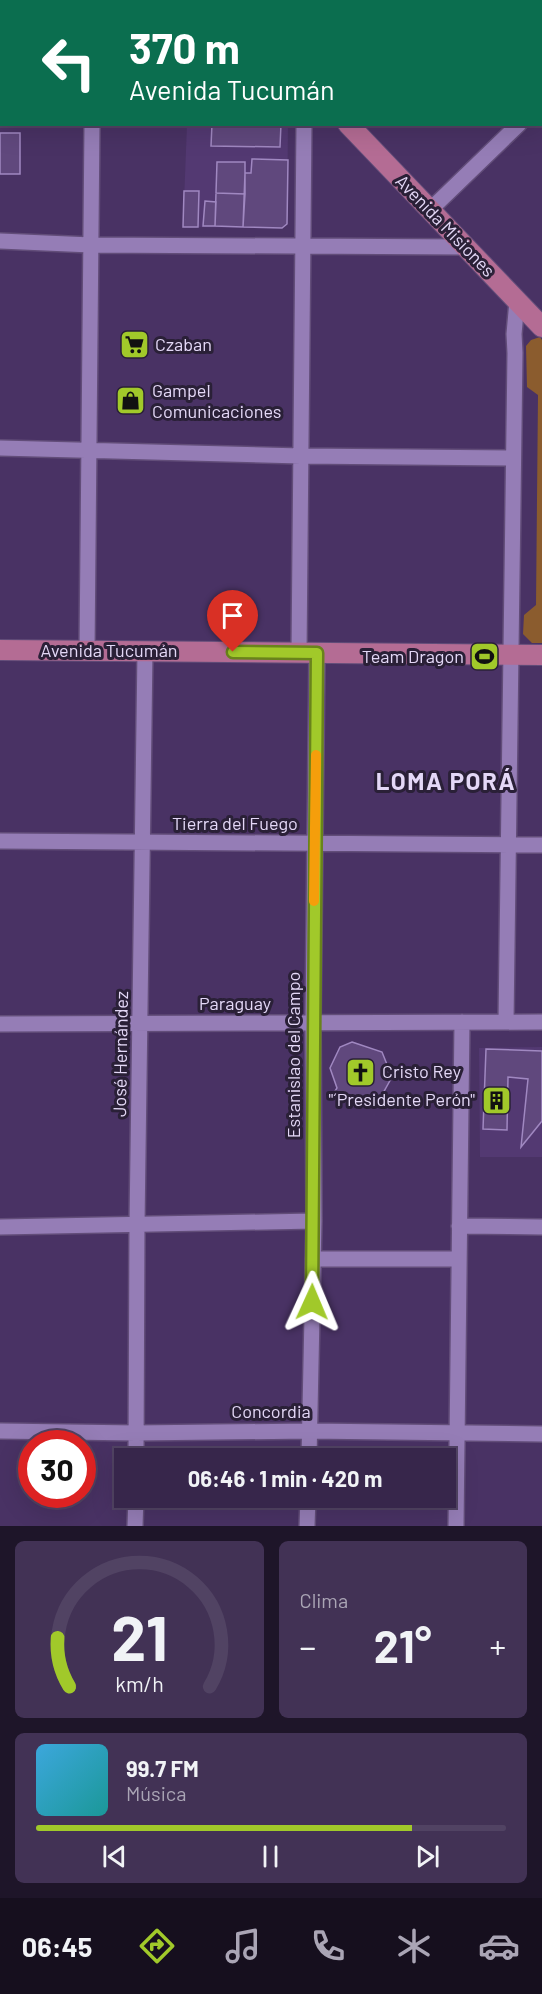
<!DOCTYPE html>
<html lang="es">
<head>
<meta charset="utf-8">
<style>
  body { margin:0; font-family:Barlow,sans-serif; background:#423255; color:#f1f3f6; height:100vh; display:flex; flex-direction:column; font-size:22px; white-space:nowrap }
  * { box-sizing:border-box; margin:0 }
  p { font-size:20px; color:#aaa5b5 }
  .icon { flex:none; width:33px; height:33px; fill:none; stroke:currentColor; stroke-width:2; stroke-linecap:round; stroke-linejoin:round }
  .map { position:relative; height:1526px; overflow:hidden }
  .drawer { display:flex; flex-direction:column; gap:15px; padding:15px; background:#1e1529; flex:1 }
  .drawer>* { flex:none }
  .top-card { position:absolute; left:0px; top:0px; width:543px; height:126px; box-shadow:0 6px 24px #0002,0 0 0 2px #514363; background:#0b6e4f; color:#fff; overflow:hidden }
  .speed { position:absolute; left:18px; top:1430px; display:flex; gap:12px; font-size:30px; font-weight:700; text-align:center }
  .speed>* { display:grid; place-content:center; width:78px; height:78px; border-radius:50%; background:#37264b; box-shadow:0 6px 24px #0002,0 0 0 2px #514363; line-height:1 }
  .speed .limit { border:9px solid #d22; background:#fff; color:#111 }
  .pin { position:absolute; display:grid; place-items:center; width:51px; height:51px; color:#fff; margin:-62px -26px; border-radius:50% 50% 50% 0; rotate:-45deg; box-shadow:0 0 6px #0007 }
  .pin .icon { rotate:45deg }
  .me { position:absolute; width:66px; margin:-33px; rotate:1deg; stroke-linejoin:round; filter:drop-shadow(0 0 4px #0008) }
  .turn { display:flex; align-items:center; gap:21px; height:126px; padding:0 30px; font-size:27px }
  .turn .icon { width:78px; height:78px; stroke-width:2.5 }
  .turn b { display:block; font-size:42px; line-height:51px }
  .big { font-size:45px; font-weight:700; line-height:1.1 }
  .drawer .card { flex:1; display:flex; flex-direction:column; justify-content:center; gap:9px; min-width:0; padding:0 21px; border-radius:9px; background:#423255 }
  .drawer .dial { align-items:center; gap:0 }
  .dial svg { height:156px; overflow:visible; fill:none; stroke:#514363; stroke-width:7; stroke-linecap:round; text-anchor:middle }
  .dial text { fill:#f1f3f6; stroke:none }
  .song { display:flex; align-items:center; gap:18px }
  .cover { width:72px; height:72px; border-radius:9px; background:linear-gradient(135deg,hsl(200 70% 55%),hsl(180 70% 35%)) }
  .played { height:6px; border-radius:3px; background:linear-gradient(90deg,#a1c92a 80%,#514363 80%) }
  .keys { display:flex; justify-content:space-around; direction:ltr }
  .heat { display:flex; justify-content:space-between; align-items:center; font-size:33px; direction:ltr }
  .drawer .tiles { flex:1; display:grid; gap:15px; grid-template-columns:1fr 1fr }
  .card:last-child { grid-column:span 2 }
  .trip { position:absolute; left:114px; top:1448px; width:342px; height:60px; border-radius:0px; background:#37264b; box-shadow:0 6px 24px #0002,0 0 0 2px #514363; font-weight:700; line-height:60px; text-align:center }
  .tabs { display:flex; height:96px; justify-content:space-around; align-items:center; background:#160f1e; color:#aaa5b5 }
  .tabs .icon { width:42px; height:42px }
  .tabs .on { color:#a1c92a }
  .tabs b { font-size:27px; color:#f1f3f6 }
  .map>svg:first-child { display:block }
  .built { fill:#533972 }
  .green { fill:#8b5c2e }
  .building { fill:#60487d; stroke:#a088c1; stroke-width:1.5 }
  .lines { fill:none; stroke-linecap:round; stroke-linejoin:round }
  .minor-casing { stroke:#624d79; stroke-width:18 }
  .major-casing { stroke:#624d79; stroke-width:22 }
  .minor { stroke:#957db6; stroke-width:15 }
  .major { stroke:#b46c94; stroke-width:20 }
  .route-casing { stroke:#69831b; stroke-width:15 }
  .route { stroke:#a1c92a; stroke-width:10 }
  .slow { stroke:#f59e0b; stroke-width:10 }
  .labels { text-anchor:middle; stroke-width:6; stroke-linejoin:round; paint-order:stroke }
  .street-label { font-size:18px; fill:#e4d8f7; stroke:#2a2037 }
  .poi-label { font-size:18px; fill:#e4d8f7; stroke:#2a2037; text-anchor:start }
  .district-label { font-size:24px; font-weight:bold; letter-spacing:1.5px; fill:#e4d8f7; stroke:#2a2037 }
</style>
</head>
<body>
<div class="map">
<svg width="542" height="1526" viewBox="0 0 542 1526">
  <rect width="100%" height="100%" fill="#493264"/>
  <path class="built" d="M187,125H288L287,224L282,228L183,227Z
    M542,1047V1157H480L479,1048Z"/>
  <path class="green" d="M540,337L542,340V643H532L523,634L524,615L536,605L538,395L527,387L526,346L531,340Z"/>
  <path class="building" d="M212,124H281L280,147L211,146Z
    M0,133H20V174H0Z
    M252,159L288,160L287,224L282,228L243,227L245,173H251Z
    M217,162H245V194L216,193Z
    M184,191H199L198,227H183Z
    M216,193L245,194L243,227L215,226Z
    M205,201L216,202L215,226H203Z
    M352,1042L382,1052L392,1077L378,1102L359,1108L332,1096L337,1088L330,1068L340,1047Z
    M486,1049L542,1051V1121L521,1147L528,1079L508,1077L507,1130L483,1129Z"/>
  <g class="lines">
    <defs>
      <path id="minor" d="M92,0V2
        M516,0L517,2
        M355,2L356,0
        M0,30H2
        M430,210L519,124
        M0,241L91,245L465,247
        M0,448L301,456L513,458
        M87,651L92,124
        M299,653L304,124
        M0,841L542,845
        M506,1022L515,353L514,334L517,301
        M0,1024L542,1022
        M459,1226L542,1227
        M0,1227L314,1221
        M313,1259H459
        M0,1431L136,1433L309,1431L542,1434
        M136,1458L137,1224L145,651
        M309,1458L314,1221L313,1023L317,653
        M135,1526L136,1497
        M307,1526L308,1497
        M456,1526L462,1022"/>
      <path id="major" d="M227,0L229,2
        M348,124L542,327
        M0,650L542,655"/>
    </defs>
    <use href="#minor" class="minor-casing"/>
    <use href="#major" class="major-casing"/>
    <use href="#minor" class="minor"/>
    <use href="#major" class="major"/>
  </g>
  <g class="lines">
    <defs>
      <path id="route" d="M233,652L317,653L312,1302"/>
    </defs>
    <use href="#route" class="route-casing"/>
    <use href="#route" class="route"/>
    <path class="slow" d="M314,901L316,755"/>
  </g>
  <defs>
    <symbol id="supermarket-square" viewBox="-11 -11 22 22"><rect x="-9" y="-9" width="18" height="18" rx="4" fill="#a1c92a" stroke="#2a2037"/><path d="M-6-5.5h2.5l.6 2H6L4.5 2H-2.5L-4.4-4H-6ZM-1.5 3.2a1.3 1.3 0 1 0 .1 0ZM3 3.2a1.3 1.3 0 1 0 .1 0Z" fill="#111"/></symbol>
    <symbol id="shop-square" viewBox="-11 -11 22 22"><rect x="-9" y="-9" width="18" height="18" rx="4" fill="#a1c92a" stroke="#2a2037"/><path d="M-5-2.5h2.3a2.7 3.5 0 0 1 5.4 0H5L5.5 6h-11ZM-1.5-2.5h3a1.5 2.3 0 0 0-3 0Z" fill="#111"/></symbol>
    <symbol id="stadium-square" viewBox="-11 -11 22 22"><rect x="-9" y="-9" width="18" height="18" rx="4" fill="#a1c92a" stroke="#2a2037"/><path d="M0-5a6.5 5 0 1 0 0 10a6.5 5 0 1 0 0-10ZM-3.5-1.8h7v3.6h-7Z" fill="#111"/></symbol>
    <symbol id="church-square" viewBox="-11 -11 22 22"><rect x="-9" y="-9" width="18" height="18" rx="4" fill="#a1c92a" stroke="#2a2037"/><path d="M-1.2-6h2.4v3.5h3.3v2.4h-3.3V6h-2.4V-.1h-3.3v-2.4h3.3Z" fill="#111"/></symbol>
    <symbol id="building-square" viewBox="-11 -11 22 22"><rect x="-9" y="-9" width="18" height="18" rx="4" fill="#a1c92a" stroke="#2a2037"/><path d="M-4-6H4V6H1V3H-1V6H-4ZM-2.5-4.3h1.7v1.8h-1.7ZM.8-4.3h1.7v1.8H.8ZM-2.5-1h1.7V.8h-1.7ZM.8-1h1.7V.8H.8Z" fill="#111"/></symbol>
  </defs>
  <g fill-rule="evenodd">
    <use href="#supermarket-square" x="118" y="328" width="33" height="33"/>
    <use href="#shop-square" x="114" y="384" width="33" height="33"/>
    <use href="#stadium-square" x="468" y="640" width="33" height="33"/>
    <use href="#church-square" x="344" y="1056" width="33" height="33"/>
    <use href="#building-square" x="480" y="1084" width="33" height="33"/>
  </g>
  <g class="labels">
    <g class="street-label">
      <text transform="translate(445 226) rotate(46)" y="6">Avenida Misiones</text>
      <text x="109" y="657">Avenida Tucumán</text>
      <text x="235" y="830">Tierra del Fuego</text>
      <text x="235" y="1010">Paraguay</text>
      <text transform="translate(121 1054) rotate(-89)" y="6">José Hernández</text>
      <text transform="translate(294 1055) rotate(-90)" y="6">Estanislao del Campo</text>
      <text x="271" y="1418">Concordia</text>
    </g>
    <g class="poi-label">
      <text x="155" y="351">Czaban</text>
      <text x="152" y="397">Gampel<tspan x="152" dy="21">Comunicaciones</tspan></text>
      <text x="464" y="663" text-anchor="end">Team Dragon</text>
      <text x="382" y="1078">Cristo Rey</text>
      <text x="475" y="1106" text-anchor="end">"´Presidente Perón"</text>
    </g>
    <g class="district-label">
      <text x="446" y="790">LOMA PORÁ</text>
    </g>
  </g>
</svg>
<div class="speed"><div class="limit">30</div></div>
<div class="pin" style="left:233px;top:652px;background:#d93025"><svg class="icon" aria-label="arrive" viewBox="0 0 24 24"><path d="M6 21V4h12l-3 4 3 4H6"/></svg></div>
<svg class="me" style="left:312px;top:1302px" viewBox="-20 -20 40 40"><path d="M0-17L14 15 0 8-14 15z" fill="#a1c92a" stroke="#fff" stroke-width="4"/></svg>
<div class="trip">06:46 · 1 min · 420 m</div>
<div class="top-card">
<div class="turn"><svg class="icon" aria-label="left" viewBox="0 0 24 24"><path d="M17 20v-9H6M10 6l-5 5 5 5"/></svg><div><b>370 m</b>Avenida Tucumán</div></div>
</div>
</div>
<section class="drawer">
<div class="tiles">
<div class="card dial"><svg viewBox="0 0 100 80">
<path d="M14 69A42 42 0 1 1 86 69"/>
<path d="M14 69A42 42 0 0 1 8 44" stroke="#a1c92a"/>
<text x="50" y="56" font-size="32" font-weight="700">21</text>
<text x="50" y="72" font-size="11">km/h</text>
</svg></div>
<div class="card"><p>Clima</p>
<div class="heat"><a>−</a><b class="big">21°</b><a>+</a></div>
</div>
<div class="card">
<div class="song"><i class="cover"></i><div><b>99.7 FM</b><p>Música</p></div></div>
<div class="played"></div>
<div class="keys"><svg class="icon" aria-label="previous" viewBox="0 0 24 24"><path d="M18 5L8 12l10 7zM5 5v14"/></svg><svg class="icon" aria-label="pause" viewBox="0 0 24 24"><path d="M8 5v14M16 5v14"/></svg><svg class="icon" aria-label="next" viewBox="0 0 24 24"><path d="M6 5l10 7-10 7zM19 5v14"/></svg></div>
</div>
</div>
</section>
<nav class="tabs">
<b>06:45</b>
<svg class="icon on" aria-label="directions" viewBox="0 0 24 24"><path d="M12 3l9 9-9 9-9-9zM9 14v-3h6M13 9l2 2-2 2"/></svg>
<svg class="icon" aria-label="music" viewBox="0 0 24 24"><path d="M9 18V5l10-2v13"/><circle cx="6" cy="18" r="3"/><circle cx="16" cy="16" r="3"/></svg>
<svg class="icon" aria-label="phone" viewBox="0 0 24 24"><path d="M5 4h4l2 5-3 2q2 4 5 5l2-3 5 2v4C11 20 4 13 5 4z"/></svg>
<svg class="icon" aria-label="climate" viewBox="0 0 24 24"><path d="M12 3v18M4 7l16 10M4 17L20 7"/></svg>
<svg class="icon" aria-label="car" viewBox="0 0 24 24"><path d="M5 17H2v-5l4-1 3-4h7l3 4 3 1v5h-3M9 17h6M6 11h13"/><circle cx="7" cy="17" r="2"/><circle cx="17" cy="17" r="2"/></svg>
</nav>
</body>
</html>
